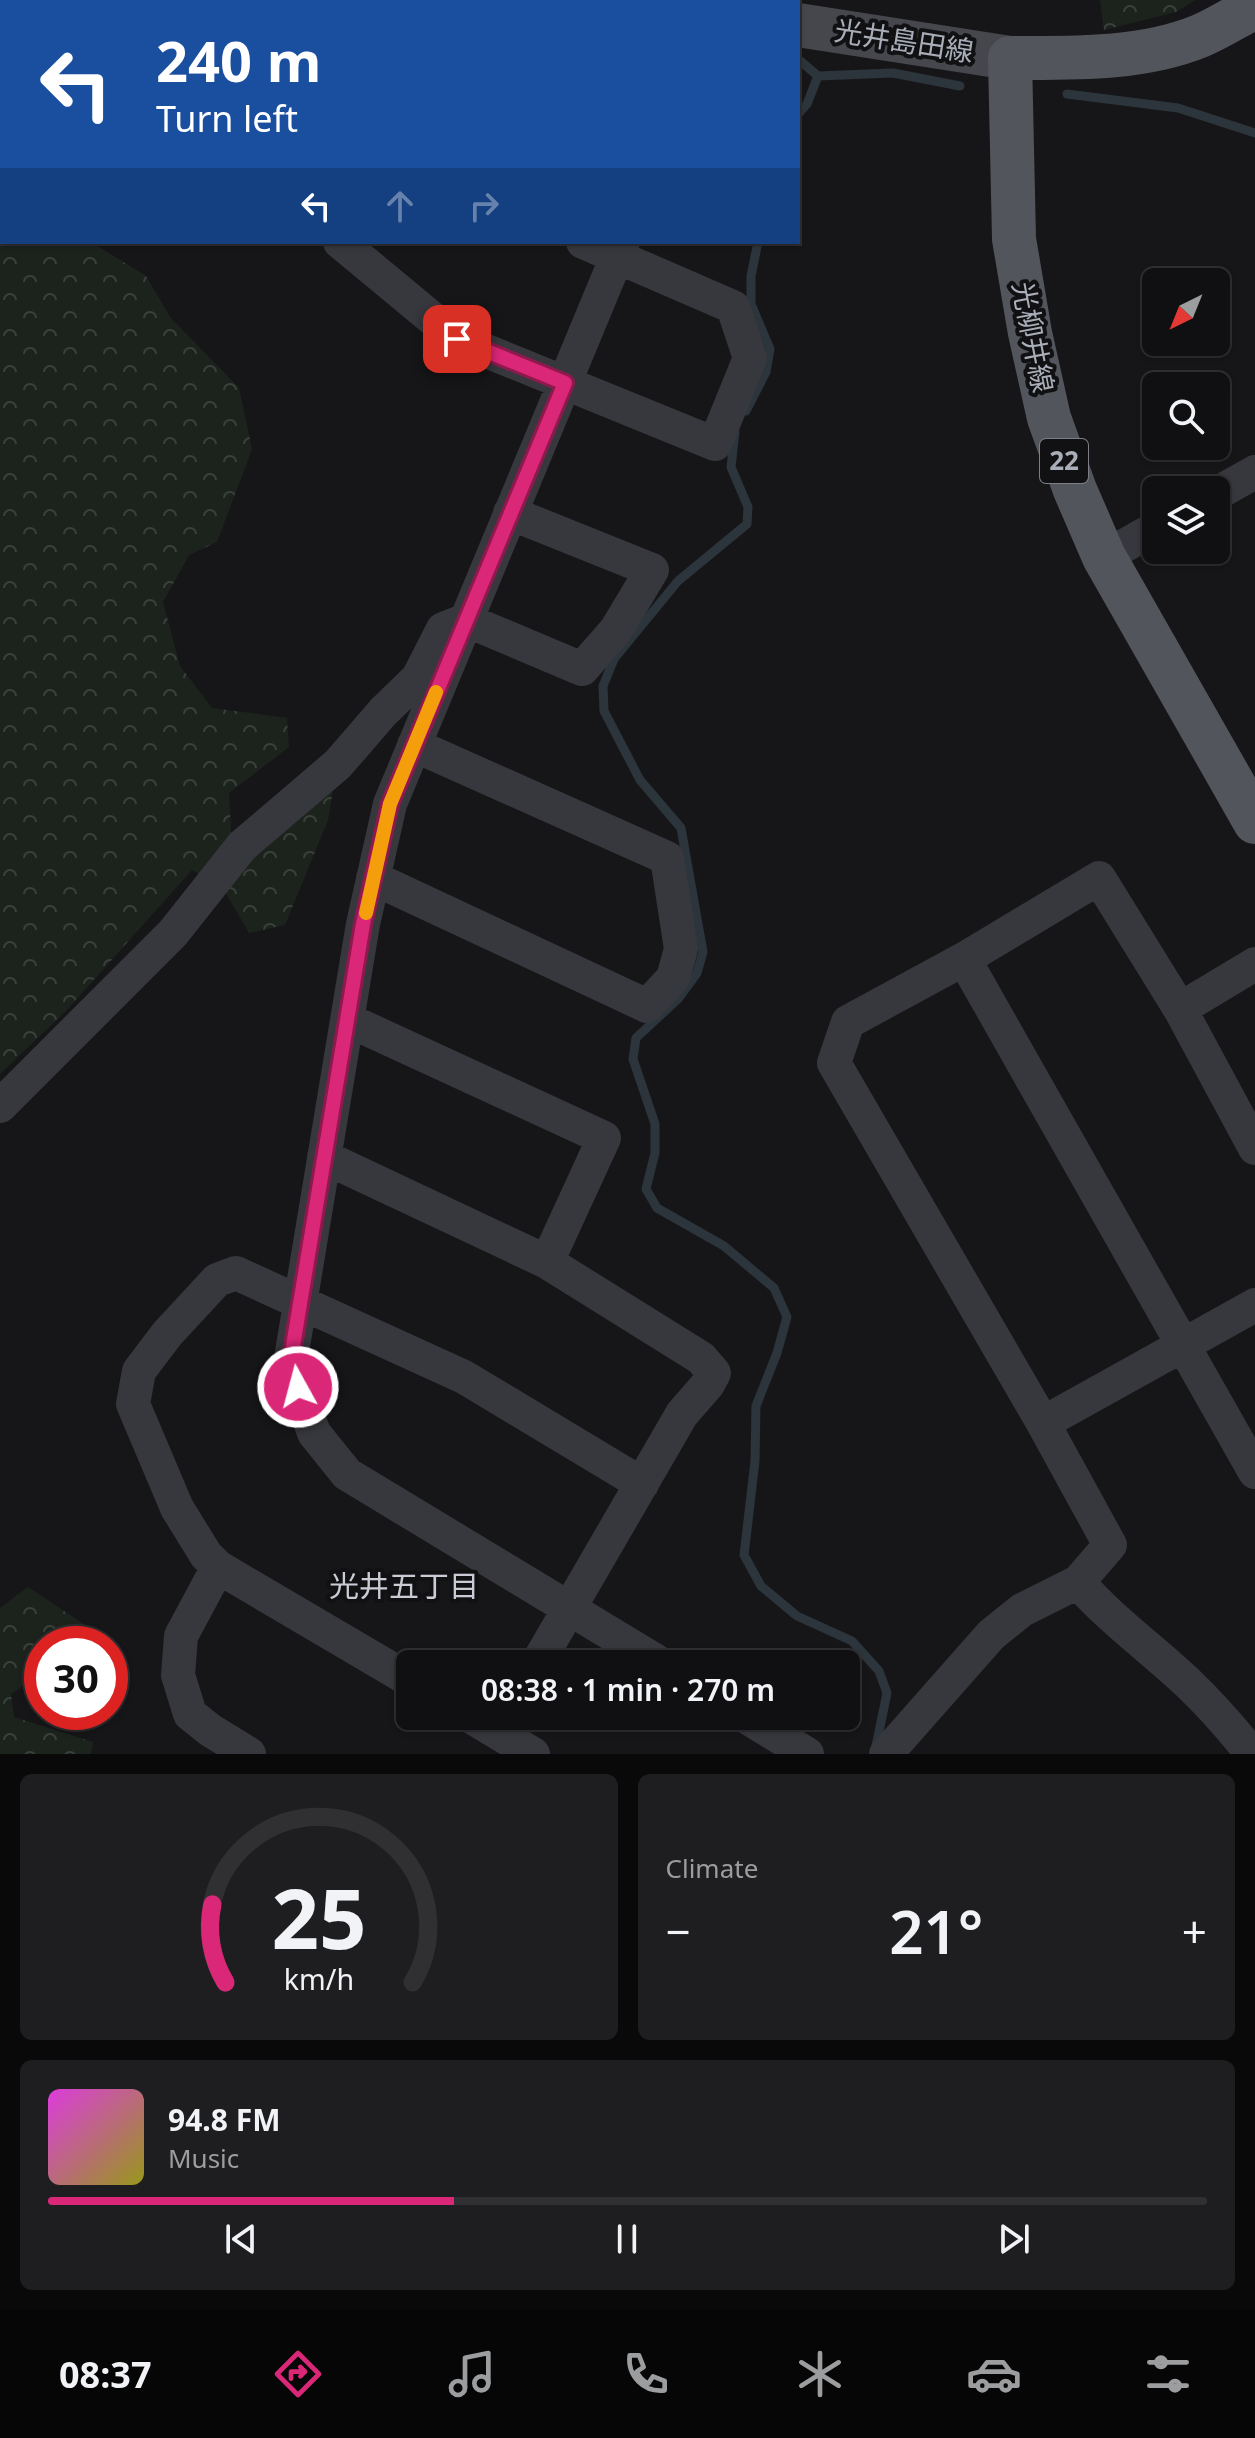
<!DOCTYPE html>
<html lang="en">
<head>
<meta charset="utf-8">
<style>
  body { margin:0; font-family:"Noto Sans","Noto Sans JP",sans-serif; background:#1e1e20; color:#f1f3f6; height:100vh; display:flex; flex-direction:column; font-size:30px; white-space:nowrap }
  * { box-sizing:border-box; margin:0 }
  p { font-size:26px; color:#9c9d9f }
  .icon { flex:none; width:44px; height:44px; fill:none; stroke:currentColor; stroke-width:2; stroke-linecap:round; stroke-linejoin:round }
  .map { position:relative; height:1754px; overflow:hidden }
  .side { display:flex; flex-direction:column; gap:20px; padding:20px; background:#09090a; flex:1 }
  .side>* { flex:none }
  .guide { position:absolute; left:0px; top:0px; width:800px; height:244px; box-shadow:0 2px 6px #0004,0 0 0 2px #303032; background:#1a4fa0; color:#fff; overflow:hidden }
  .needle { width:52px; rotate:223deg }
  .fabs { position:absolute; left:1142px; top:268px; display:grid; gap:16px }
  .fabs a { display:grid; place-items:center; width:88px; height:88px; border-radius:12px; background:#101012; box-shadow:0 2px 6px #0004,0 0 0 2px #303032; font-size:40px }
  .speed { position:absolute; left:24px; top:1626px; display:flex; gap:16px; font-size:40px; font-weight:700; text-align:center }
  .speed>* { display:grid; place-content:center; width:104px; height:104px; border-radius:50%; background:#101012; box-shadow:0 2px 6px #0004,0 0 0 2px #303032; line-height:1 }
  .speed .limit { border:12px solid #d22; background:#fff; color:#111 }
  .pin { position:absolute; display:grid; place-items:center; width:68px; height:68px; color:#fff; margin:-34px; border-radius:16px; box-shadow:0 4px 12px #0006 }
  .me { position:absolute; width:88px; margin:-44px; rotate:353deg; stroke-linejoin:round; filter:drop-shadow(0 0 6px #0008) }
  .turn { display:flex; align-items:center; gap:28px; height:168px; padding:0 24px; font-size:36px }
  .turn .icon { width:104px; height:104px; stroke-width:2.5 }
  .turn b { display:block; font-size:56px; line-height:68px }
  .lanes { display:flex; align-items:center; height:76px; padding:0 24px; background:#0003; justify-content:center; gap:40px; direction:ltr }
  .lanes .off { opacity:.35 }
  .big { font-size:60px; font-weight:600; line-height:1.1 }
  .side .card { flex:1; display:flex; flex-direction:column; justify-content:center; gap:12px; min-width:0; padding:0 28px; border-radius:12px; background:#1e1e20 }
  .side .dial { align-items:center; gap:0 }
  .dial svg { height:208px; overflow:visible; fill:none; stroke:#303032; stroke-width:7; stroke-linecap:round; text-anchor:middle }
  .dial text { fill:#f1f3f6; stroke:none }
  .song { display:flex; align-items:center; gap:24px }
  .cover { width:96px; height:96px; border-radius:12px; background:linear-gradient(135deg,hsl(300 70% 55%),hsl(60 70% 35%)) }
  .played { height:8px; border-radius:4px; background:linear-gradient(90deg,#db2777 35%,#303032 35%) }
  .keys { display:flex; justify-content:space-around; direction:ltr }
  .heat { display:flex; justify-content:space-between; align-items:center; font-size:44px; direction:ltr }
  .side .tiles { flex:1; display:grid; gap:20px; grid-template-columns:1fr 1fr }
  .card:last-child { grid-column:span 2 }
  .trip { position:absolute; left:396px; top:1650px; width:464px; height:80px; border-radius:12px; background:#101012; box-shadow:0 2px 6px #0004,0 0 0 2px #303032; font-weight:600; line-height:80px; text-align:center }
  .dock { display:flex; height:128px; justify-content:space-around; align-items:center; background:#060607; color:#9c9d9f }
  .dock .icon { width:56px; height:56px }
  .dock .current { color:#db2777 }
  .dock b { font-size:36px; color:#f1f3f6 }
  .map>svg:first-child { display:block }
  .forest { fill:url(#forest-crowns) }
  .lines { fill:none; stroke-linecap:round; stroke-linejoin:round }
  .stream { stroke:#2c353c; stroke-width:9 }
  .minor { stroke:#37383d; stroke-width:34 }
  .secondary { stroke:#45474d; stroke-width:44 }
  .primary { stroke:#53555c; stroke-width:44 }
  .route-casing { stroke:#8e194d; stroke-width:20 }
  .route { stroke:#db2777; stroke-width:14 }
  .slow { stroke:#f59e0b; stroke-width:14 }
  .labels { text-anchor:middle; stroke-width:8; stroke-linejoin:round; paint-order:stroke }
  .shield { fill:#111113; stroke:#7b7e86; stroke-width:2 }
  .shield-label { font-size:26px; font-weight:bold; fill:#a8adb8 }
  .street-label { font-size:28px; fill:#a8adb8; stroke:#111113 }
  .neighbourhood-label { font-size:30px; fill:#c9ccd4; stroke:#111113 }
</style>
</head>
<body>
<div class="map">
<svg width="1255" height="1754" viewBox="0 0 1255 1754">
  <defs>
    <pattern id="forest-crowns" width="20" height="18" patternUnits="userSpaceOnUse" patternTransform="scale(2)"><rect width="20" height="18" fill="#1c231d"/><path d="M2 6a3 3 0 1 1 6 0M12 15a3 3 0 1 1 6 0" fill="none" stroke="#3a403c"/></pattern>
  </defs>
  <rect width="100%" height="100%" fill="#161618"/>
  <path class="forest" d="M1100,0H1195L1176,12L1104,30Z
    M0,209L2,242H91L146,276L170,317L239,388L252,449L217,542L189,555L163,602L180,666L212,708L287,718L289,747L229,793L231,832L272,838L333,790L328,820L285,925L249,933L223,888L192,870L66,1011L0,1074Z
    M28,1587L91,1629L85,1644H42V1673L11,1694L14,1717L93,1742L91,1754H0V1608Z"/>
  <g class="lines">
    <path class="stream" d="M604,2L617,0
      M798,59L818,76L893,73L960,86
      M0,93H2
      M1067,94L1178,108L1255,133
      M798,114L807,104L818,76
      M746,411L766,372L770,349L751,304V276L758,242
      M735,432L731,467L748,507L747,524L678,581L614,659L603,686L604,711L640,780L681,828L703,952L697,973L678,999L636,1038L633,1059L655,1124V1153L646,1189L657,1208L724,1246L774,1288L787,1317L777,1353L756,1406L755,1461L744,1555L761,1586L797,1616L852,1641L879,1671L887,1693L875,1751"/>
    <path class="minor" d="M407,2V0
      M340,242L457,339L715,444L750,358L733,307L583,242
      M623,242L390,804L363,924L292,1352L298,1387L314,1433L347,1474L661,1664
      M1216,494L1255,472
      M1104,557L1156,528
      M373,878L647,1006L673,978L681,949L667,858L414,745
      M964,959L1255,1472
      M1180,1009L1255,964
      M348,1024L363,1027L604,1138L547,1262
      M0,1106L173,933L242,846L338,764L383,712L418,678L443,629L466,620L582,669L616,630L652,570L510,513
      M324,1157L547,1262L701,1358L714,1373L708,1384L682,1414L537,1664
      M1043,1423L1255,1305
      M218,1567L181,1636L178,1675L190,1714L210,1730L249,1754
      M1078,1582C1111,1620 1152,1649 1189,1684C1212,1706 1232,1729 1252,1754
      M410,1680L218,1567L206,1555L177,1508L133,1404L139,1371L167,1334L217,1280L236,1273L464,1377L642,1484
      M470,1716L533,1754
      M745,1716L807,1754
      M886,1754L991,1635L1022,1610L1078,1582L1110,1545L1043,1423L834,1063L848,1022L964,959L1099,878L1180,1009L1255,1148"/>
    <path class="secondary" d="M798,25L1010,58
      M0,123L2,124"/>
    <path class="primary" d="M1255,7C1237,16 1219,28 1200,36C1141,60 1073,58 1010,58L1014,239L1030,333L1049,418L1075,490L1104,557L1255,822"/>
  </g>
  <g class="lines">
    <defs>
      <path id="route" d="M298,1387L292,1352L363,924L390,804L565,383L457,339"/>
    </defs>
    <use href="#route" class="route-casing"/>
    <use href="#route" class="route"/>
    <path class="slow" d="M366,913L390,804L436,692"/>
  </g>
  <g class="labels">
    <rect class="shield" x="1040" y="439" width="48" height="44" rx="6"/>
    <g class="shield-label">
      <text x="1064" y="470">22</text>
    </g>
    <g class="street-label">
      <text transform="translate(904 41) rotate(9)" y="10">光井島田線</text>
      <text transform="translate(1033 337) rotate(79)" y="10">光柳井線</text>
    </g>
    <g class="neighbourhood-label">
      <text x="404" y="1597">光井五丁目</text>
    </g>
  </g>
</svg>
<div class="fabs">
<a><svg class="needle" viewBox="-14 -14 28 28"><path d="M0-13l5 13h-10z" fill="#e53935"/><path d="M0 13l5-13h-10z" fill="#9c9d9f"/></svg></a>
<a><svg class="icon" aria-label="search" viewBox="0 0 24 24"><circle cx="10" cy="10" r="6"/><path d="M15 15l6 6"/></svg></a>
<a><svg class="icon" aria-label="layers" viewBox="0 0 24 24"><path d="M12 4l9 5-9 5-9-5zM3 14l9 5 9-5"/></svg></a>
</div>
<div class="speed"><div class="limit">30</div></div>
<div class="pin" style="left:457px;top:339px;background:#d93025"><svg class="icon" aria-label="arrive" viewBox="0 0 24 24"><path d="M6 21V4h12l-3 4 3 4H6"/></svg></div>
<svg class="me" style="left:298px;top:1387px" viewBox="-20 -20 40 40"><circle r="17" fill="#db2777" stroke="#fff" stroke-width="3"/><path d="M0-11L8 9 0 5-8 9z" fill="#fff"/></svg>
<div class="trip">08:38 · 1 min · 270 m</div>
<div class="guide">
<div class="turn"><svg class="icon" aria-label="left" viewBox="0 0 24 24"><path d="M17 20v-9H6M10 6l-5 5 5 5"/></svg><div><b>240 m</b>Turn left</div></div>
<div class="lanes"><svg class="icon" aria-label="left" viewBox="0 0 24 24"><path d="M17 20v-9H6M10 6l-5 5 5 5"/></svg><svg class="icon off" aria-label="ahead" viewBox="0 0 24 24"><path d="M12 20V5M6 11l6-6 6 6"/></svg><svg class="icon off" aria-label="right" viewBox="0 0 24 24"><path d="M7 20v-9h11M14 6l5 5-5 5"/></svg></div>
</div>
</div>
<section class="side">
<div class="tiles">
<div class="card dial"><svg viewBox="0 0 100 80">
<path d="M14 69A42 42 0 1 1 86 69"/>
<path d="M14 69A42 42 0 0 1 9 39" stroke="#db2777"/>
<text x="50" y="56" font-size="32" font-weight="700">25</text>
<text x="50" y="72" font-size="11">km/h</text>
</svg></div>
<div class="card"><p>Climate</p>
<div class="heat"><a>−</a><b class="big">21°</b><a>+</a></div>
</div>
<div class="card">
<div class="song"><i class="cover"></i><div><b>94.8 FM</b><p>Music</p></div></div>
<div class="played"></div>
<div class="keys"><svg class="icon" aria-label="previous" viewBox="0 0 24 24"><path d="M18 5L8 12l10 7zM5 5v14"/></svg><svg class="icon" aria-label="pause" viewBox="0 0 24 24"><path d="M8 5v14M16 5v14"/></svg><svg class="icon" aria-label="next" viewBox="0 0 24 24"><path d="M6 5l10 7-10 7zM19 5v14"/></svg></div>
</div>
</div>
</section>
<nav class="dock">
<b>08:37</b>
<svg class="icon current" aria-label="directions" viewBox="0 0 24 24"><path d="M12 3l9 9-9 9-9-9zM9 14v-3h6M13 9l2 2-2 2"/></svg>
<svg class="icon" aria-label="music" viewBox="0 0 24 24"><path d="M9 18V5l10-2v13"/><circle cx="6" cy="18" r="3"/><circle cx="16" cy="16" r="3"/></svg>
<svg class="icon" aria-label="phone" viewBox="0 0 24 24"><path d="M5 4h4l2 5-3 2q2 4 5 5l2-3 5 2v4C11 20 4 13 5 4z"/></svg>
<svg class="icon" aria-label="climate" viewBox="0 0 24 24"><path d="M12 3v18M4 7l16 10M4 17L20 7"/></svg>
<svg class="icon" aria-label="car" viewBox="0 0 24 24"><path d="M5 17H2v-5l4-1 3-4h7l3 4 3 1v5h-3M9 17h6M6 11h13"/><circle cx="7" cy="17" r="2"/><circle cx="17" cy="17" r="2"/></svg>
<svg class="icon" aria-label="filters" viewBox="0 0 24 24"><path d="M4 7h16M4 17h16"/><circle cx="9" cy="7" r="2"/><circle cx="15" cy="17" r="2"/></svg>
</nav>
</body>
</html>
